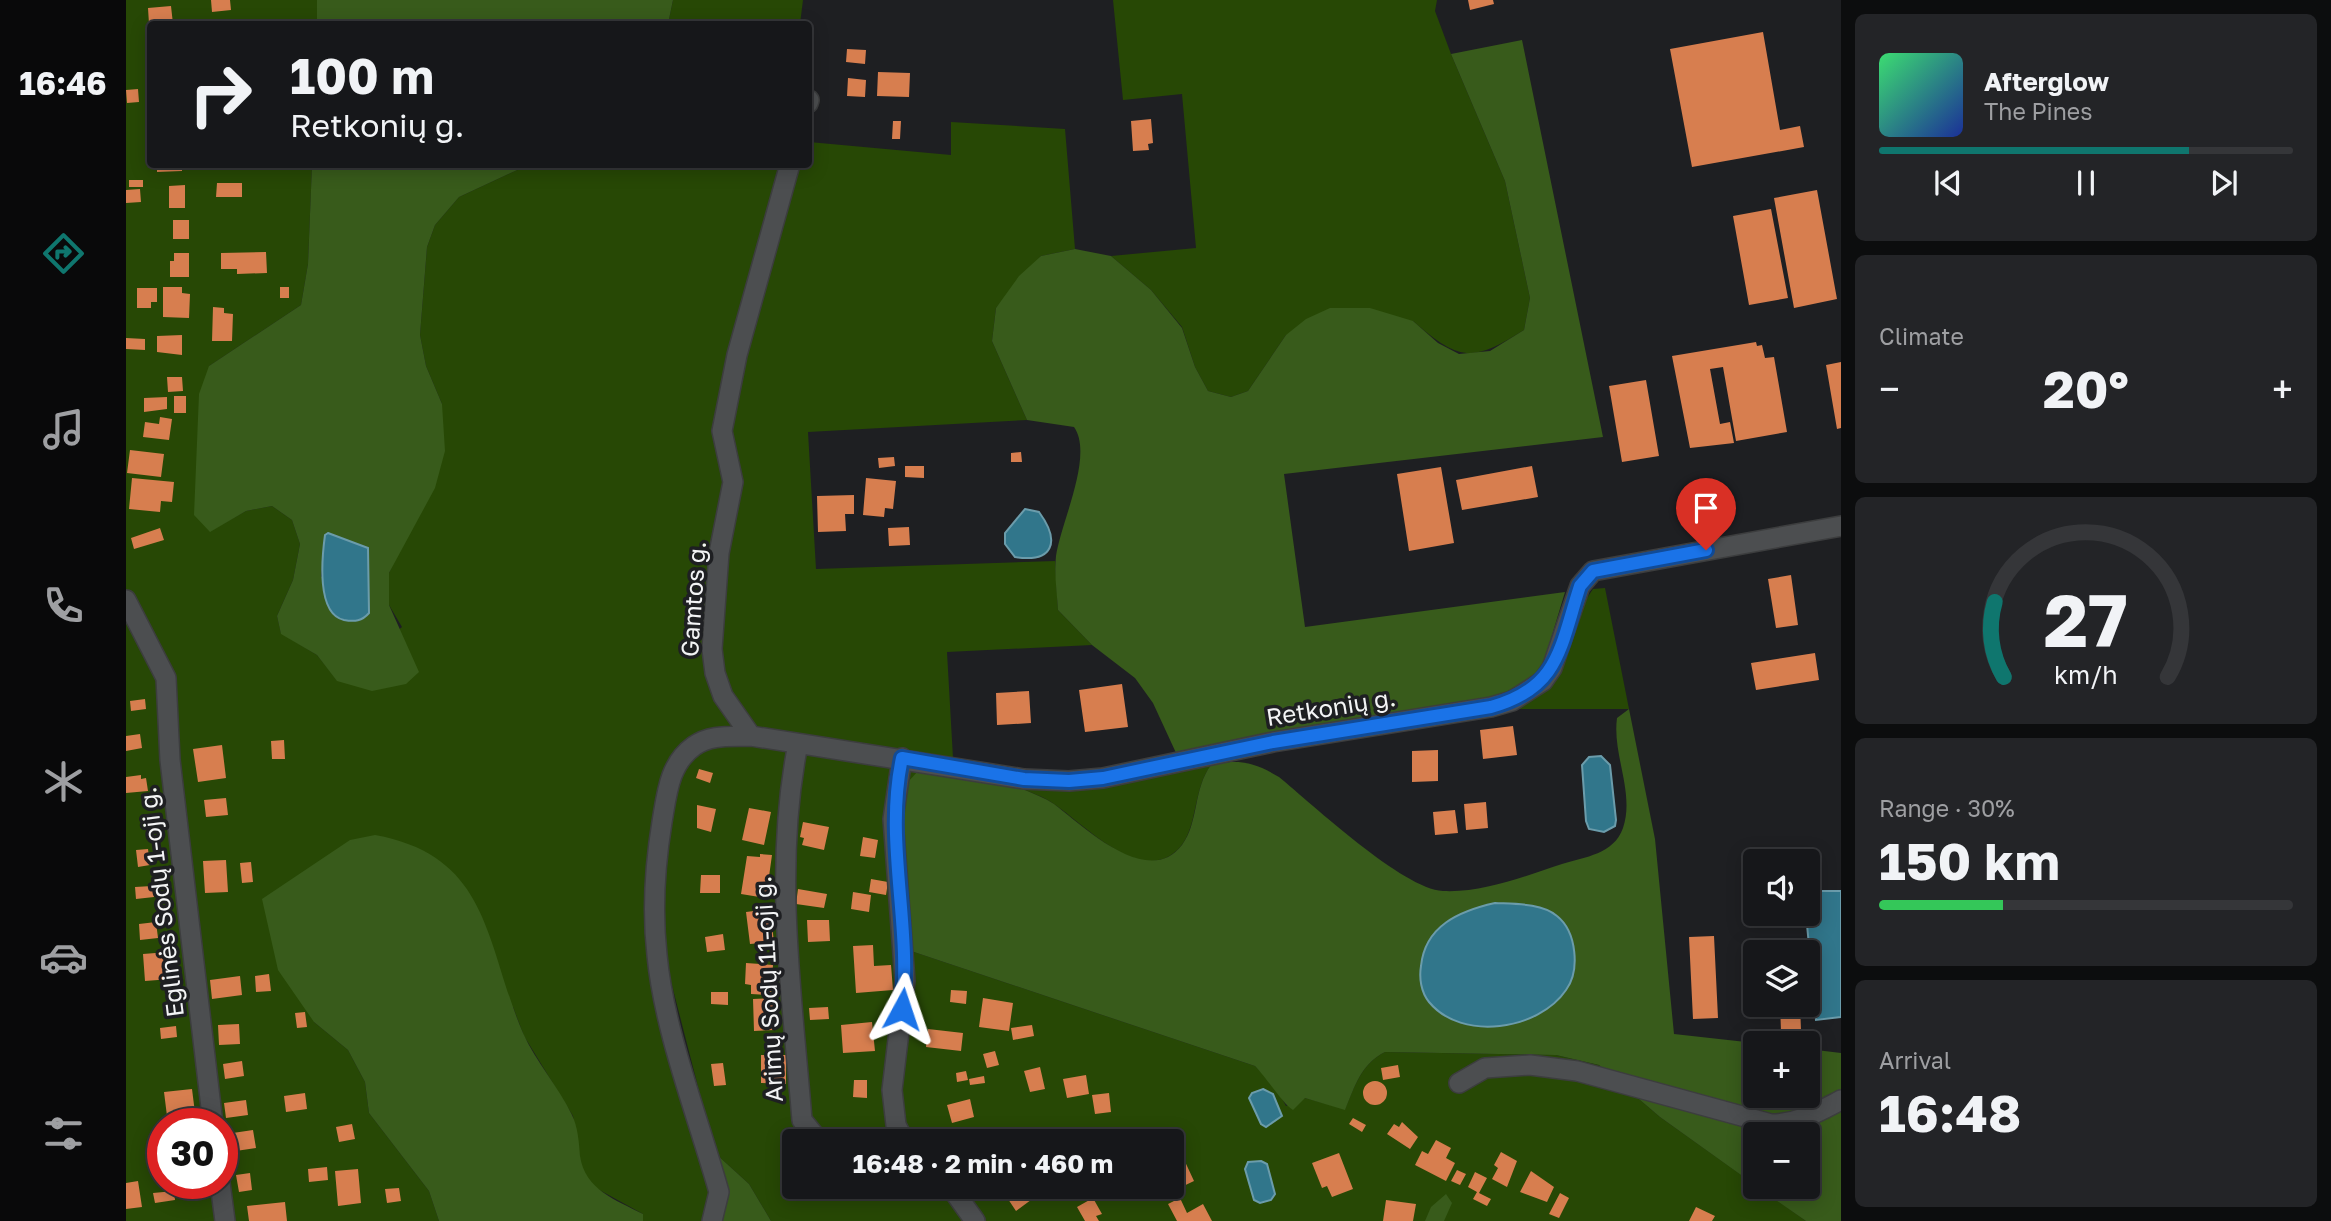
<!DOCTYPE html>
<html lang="en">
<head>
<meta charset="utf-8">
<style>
  body { margin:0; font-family:"Golos Text",sans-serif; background:#232427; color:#f1f3f6; height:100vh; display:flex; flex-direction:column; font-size:26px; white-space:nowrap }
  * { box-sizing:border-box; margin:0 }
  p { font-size:23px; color:#9e9fa2 }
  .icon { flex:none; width:38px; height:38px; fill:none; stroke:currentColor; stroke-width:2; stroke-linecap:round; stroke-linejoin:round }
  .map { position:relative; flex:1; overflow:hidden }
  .details { display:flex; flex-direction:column; gap:14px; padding:14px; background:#0c0d0e; width:490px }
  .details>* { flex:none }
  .banner { position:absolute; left:21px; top:21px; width:665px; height:147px; border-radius:7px; box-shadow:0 4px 18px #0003,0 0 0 2px #353639; background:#16171a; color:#f1f3f6; overflow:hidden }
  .buttons { position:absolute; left:1617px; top:849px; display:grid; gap:14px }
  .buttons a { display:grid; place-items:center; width:77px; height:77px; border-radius:7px; background:#16171a; box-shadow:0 4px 18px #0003,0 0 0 2px #353639; font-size:35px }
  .speed { position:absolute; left:21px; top:1108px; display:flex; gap:14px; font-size:35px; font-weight:700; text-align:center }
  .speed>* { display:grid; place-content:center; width:91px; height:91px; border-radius:50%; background:#16171a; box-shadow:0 4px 18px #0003,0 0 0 2px #353639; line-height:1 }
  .speed .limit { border:10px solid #d22; background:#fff; color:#111 }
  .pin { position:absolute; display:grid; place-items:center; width:60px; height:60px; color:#fff; margin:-72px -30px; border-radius:50% 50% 50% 0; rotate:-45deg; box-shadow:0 0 7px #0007 }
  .pin .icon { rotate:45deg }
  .me { position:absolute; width:77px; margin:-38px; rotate:5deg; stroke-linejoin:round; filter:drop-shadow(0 0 5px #0008) }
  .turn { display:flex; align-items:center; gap:24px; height:147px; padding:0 28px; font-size:32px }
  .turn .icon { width:91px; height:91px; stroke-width:2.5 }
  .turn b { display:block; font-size:49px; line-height:60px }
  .big { font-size:52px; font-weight:700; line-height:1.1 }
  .details .tile { flex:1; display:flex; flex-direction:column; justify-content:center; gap:10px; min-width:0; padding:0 24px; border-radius:10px; background:#232427 }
  .details .dial { align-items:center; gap:0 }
  .dial svg { height:182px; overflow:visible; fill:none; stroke:#353639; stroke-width:7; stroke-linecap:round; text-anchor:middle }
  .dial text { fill:#f1f3f6; stroke:none }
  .song { display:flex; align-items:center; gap:21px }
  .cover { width:84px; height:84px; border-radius:10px; background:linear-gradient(135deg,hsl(140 70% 55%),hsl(230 70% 35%)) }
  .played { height:7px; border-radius:4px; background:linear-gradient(90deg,#0f766e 75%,#353639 75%) }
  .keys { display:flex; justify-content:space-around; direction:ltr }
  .heat { display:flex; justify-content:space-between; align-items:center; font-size:38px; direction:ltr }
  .charge { height:10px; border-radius:5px; background:linear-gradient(90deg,#34c759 30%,#353639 0) }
  .trip { position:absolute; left:656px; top:1129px; width:402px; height:70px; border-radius:7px; background:#16171a; box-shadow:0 4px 18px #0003,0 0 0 2px #353639; font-weight:700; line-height:70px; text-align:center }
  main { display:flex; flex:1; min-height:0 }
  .tabs { display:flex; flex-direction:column; width:126px; justify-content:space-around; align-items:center; background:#09090a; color:#9e9fa2 }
  .tabs .icon { width:49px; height:49px }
  .tabs .selected { color:#0f766e }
  .tabs b { font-size:32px; color:#f1f3f6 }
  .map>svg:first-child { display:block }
  .green { fill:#274805; fill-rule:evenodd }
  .forest { fill:#385b1b; fill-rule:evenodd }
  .water { fill:#31768b; stroke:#6b9cab; stroke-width:2 }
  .building { fill:#d77e4f }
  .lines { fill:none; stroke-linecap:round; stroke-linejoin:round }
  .street-casing { stroke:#3c3d3e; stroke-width:22 }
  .street { stroke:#4c4e50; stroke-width:19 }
  .route-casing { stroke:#114b97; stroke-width:18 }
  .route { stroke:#1a73e8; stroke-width:12 }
  .labels { text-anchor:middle; stroke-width:7; stroke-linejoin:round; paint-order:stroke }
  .street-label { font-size:24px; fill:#f3f4f5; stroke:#1e1f22 }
</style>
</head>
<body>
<main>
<nav class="tabs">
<b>16:46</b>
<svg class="icon selected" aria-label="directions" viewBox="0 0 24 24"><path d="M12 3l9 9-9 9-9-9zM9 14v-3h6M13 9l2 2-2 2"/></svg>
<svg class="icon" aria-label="music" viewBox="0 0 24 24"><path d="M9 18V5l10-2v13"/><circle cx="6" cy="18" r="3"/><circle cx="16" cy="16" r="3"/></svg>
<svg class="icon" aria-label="phone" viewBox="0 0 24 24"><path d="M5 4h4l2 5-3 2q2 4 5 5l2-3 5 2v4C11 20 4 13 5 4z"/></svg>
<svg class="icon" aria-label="climate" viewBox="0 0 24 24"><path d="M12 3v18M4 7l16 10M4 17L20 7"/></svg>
<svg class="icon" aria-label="car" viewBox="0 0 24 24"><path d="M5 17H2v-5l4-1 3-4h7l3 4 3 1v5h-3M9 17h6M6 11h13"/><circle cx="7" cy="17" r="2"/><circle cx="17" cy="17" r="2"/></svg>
<svg class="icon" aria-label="filters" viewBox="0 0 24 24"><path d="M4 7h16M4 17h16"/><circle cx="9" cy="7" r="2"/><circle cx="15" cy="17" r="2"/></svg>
</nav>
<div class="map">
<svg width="1715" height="1221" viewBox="0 0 1715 1221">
  <rect width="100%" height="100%" fill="#1e1f22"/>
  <path class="green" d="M0,0H191V24H24V164L186,165L182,264L175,305L83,366L84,531L120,511L146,506L166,520L174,544L167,580L151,616L155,633L191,655L211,680L276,627L263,605V573L277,542L316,404L300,366L294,335L301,247L309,225L333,197L402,165L682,164L683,142L825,155V122L939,129L949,249L915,256L870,308L866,341L901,420L682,432L690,569L929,561L932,610L966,645L821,652L827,758L598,727C561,733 547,746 535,781L521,915L584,1197L577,1221H517V1214L468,1187L456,1171L447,1116L398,1036L387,1007L188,1022L222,1050L239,1082L243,1113L303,1191L313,1221H0ZM37,1124H96V1183H37Z
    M547,0H677L674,24H542Z
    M987,0H1311L1309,11L1325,54L1379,181L1404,298L1398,330C1346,363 1333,361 1287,321L1160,335L1122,391L1105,397L1082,391L1069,367L1056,327L1025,290L985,256L1070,248L1056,94L997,100Z
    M1479,588L1503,709H1388C1444,682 1439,649 1461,598L1467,589Z
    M615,743L793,770L782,950L1129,1066L1149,1086L1160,1106L1179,1098L1219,1109C1229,1086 1235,1064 1259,1052L1430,1055L1473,1065L1534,1117L1680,1221H645L623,1184L589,1153L541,966L537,886L547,792L557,771L571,755L587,747ZM668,1141H1046V1186H668Z
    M1085,765C1067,789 1072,825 1055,846C1017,891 957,822 925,802C916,796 905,793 895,788L990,784Z"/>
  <path class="forest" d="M191,0H547L542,24H191Z
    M1396,40L1477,437L1158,474L1179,627L1439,592L1415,672L1401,686L1375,696L1051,755L1027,703L1009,678L966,645L932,610C931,593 928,574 930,556C935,522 968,455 948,427L901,420L866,341L870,308L893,276L915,256L949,249L985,256L1025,290L1056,328L1069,367L1082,391L1105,397L1122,391L1160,335L1180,319L1204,308H1244L1287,321L1312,343L1333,354L1364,351L1398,330L1404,298L1379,181L1325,54Z
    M186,165H402L333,197L309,225L301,247L294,335L300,366L316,404L319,451L309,488L263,573V605L293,672L280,684L246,691L211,681L191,655L155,634L151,616L167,580L174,544L166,520L146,506L120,511L84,532L68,515L73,394L83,366L175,305L182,264ZM201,533L242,548L195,577L199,536Z
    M1503,709L1529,839L1548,1034L1629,1043V1096H1682V1049L1715,1053V1221H1680L1631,1187L1682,1186V1134H1629V1185L1534,1117L1473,1065L1430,1055L1259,1052C1235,1064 1229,1086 1219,1110L1179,1098L1167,1110C1157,1104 1140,1077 1129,1066L782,950L775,800L781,783L793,770C825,776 870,778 899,790C908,794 919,798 928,804C956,825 1022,890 1056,845C1073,822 1067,789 1085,765C1113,759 1128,762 1153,777C1187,805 1277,889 1317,891C1357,893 1399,876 1436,864C1459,857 1488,854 1497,828C1509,793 1486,754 1491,718Z
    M249,835C365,856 359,944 397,1033C410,1062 432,1086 446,1115C452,1127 453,1143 454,1156C459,1190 490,1200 517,1214V1221H313L303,1191L243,1113L239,1082L222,1050L188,1022L152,970L136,899L224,840Z
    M589,1153L623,1184L645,1221H596C605,1195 599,1179 589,1153Z
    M1320,1194L1326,1203L1318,1221H1299L1305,1207Z"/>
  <path class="water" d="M899,509L913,512C935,542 927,563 889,557L879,544V533Z
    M202,533L242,548L243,613C236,621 229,622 218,620C190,614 196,557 199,535Z
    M1475,756L1484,765L1490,820L1489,826L1478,832L1463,829L1460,821L1456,765L1463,757Z
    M1682,891H1715V1017L1690,1020L1680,914Z
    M1369,903C1388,904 1416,903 1431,916C1451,932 1454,971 1440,990C1413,1030 1336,1042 1303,1002C1295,992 1293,978 1295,966C1299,926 1333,911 1369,903Z
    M1137,1089L1147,1094L1156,1116L1140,1127L1135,1124L1123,1098L1126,1093Z
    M1135,1161L1141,1164L1149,1194L1145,1200L1134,1203L1128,1200L1119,1169L1122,1162Z"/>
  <path class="building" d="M85,0H104L105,10L86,12Z
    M1342,0H1367L1368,4L1344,10Z
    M45,6L47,24H23L22,8Z
    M1637,32L1654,130L1674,126L1678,147L1566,167L1544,49Z
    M721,49L740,50L739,64L720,62Z
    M752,72L784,73L783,97L751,96Z
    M722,78L740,80L739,97L721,96Z
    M12,89L13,102L1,103L0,90Z
    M1025,119L1027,143L1022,144L1023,150L1007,151L1005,121Z
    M767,121H775L774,139H766Z
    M31,164H56V171L31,172Z
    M3,180H17V187H3Z
    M91,183H116V197H90Z
    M59,185V208H43V186Z
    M14,189L15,202L0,203V190Z
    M1691,190L1711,299L1668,308L1648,198Z
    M1645,209L1662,298L1623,305L1607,216Z
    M47,220H63V239H47Z
    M140,252L141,273L111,274V269H95V253Z
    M48,253H63V277H44V261H48Z
    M37,287H56V293L64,294L63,318L37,317Z
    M154,287H163V298H154Z
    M11,288H31V302H25V308H11Z
    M87,307L98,308V313L107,314L106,341H86Z
    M56,335V355L31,352V336Z
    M0,338L19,339V350L0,349Z
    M1630,342L1631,346L1636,345L1639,358L1648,357L1661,432L1610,441L1597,367L1584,369L1594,424L1604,422L1608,443L1564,448L1546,356Z
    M1715,362V428L1711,429L1700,365Z
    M41,377H56L57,391L42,392Z
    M1520,380L1533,456L1496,462L1483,386Z
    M48,396H60V413H48Z
    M41,397V409L18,412V398Z
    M34,417L46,419L43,440L17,437L19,422L33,424Z
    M4,450L38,454L35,477L1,473Z
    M895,452L896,462H885V453Z
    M768,457L769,466L753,468L752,458Z
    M779,466H798V478L779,477Z
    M1406,466L1412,497L1336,510L1330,480Z
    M1315,467L1328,543L1283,551L1271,474Z
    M6,478L48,482L46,502L35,501L34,512L3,509Z
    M740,478L770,481L767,509L759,508L758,517L737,515Z
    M728,495V514H719L720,531L692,532L691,496Z
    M783,527L784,545L763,546L762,528Z
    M34,528L38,540L8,549L5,538Z
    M1665,575L1672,625L1650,628L1642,579Z
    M1689,653L1693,680L1630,690L1625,663Z
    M996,684L1002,727L959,732L953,690Z
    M903,691L905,723L871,725L870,693Z
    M19,699L20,709L5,711L4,701Z
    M1387,726L1391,755L1357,759L1354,730Z
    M14,734L16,748L0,751V736Z
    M158,740L159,759H146L145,741Z
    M96,745L100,778L72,782L67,749Z
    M1312,750V781L1286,782V751Z
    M573,769L587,773L584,783L570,778Z
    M15,775V779L20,778L22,791L0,793V777Z
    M100,798L102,815L80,817L78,800Z
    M1360,802L1362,828L1340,830L1338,804Z
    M571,805L590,809L585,832L571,828Z
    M623,808L645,812L638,845L616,840Z
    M1329,810L1332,833L1309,835L1307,812Z
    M677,822L703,827L698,850L676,845L678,838L674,837Z
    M737,837L752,840L749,858L734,856Z
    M22,849L24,865L12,867L10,850Z
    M634,854L646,855L640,898L615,894L621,856L634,857Z
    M100,860L102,892L79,893L77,861Z
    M125,862L127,882L116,883L114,863Z
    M575,875H594V893H574Z
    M745,879L762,882L760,895L743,892Z
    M26,886L28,897L10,899L9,887Z
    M672,889L701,894L698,908L670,904Z
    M727,892L745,895L743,912L725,909Z
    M644,909L648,942L624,944L620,912Z
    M681,920H703L704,941L682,942Z
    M30,922L32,938L14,940L13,924Z
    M597,934L599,950L581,952L579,937Z
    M1588,936L1592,1018L1567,1019L1563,937Z
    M747,945L748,966L765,965L767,990L730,993L727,946Z
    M42,952L45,979L19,981L17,954Z
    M620,963L647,965L645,995L625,994V985L619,984Z
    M143,974L145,991L130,992L129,976Z
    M114,976L116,995L86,999L84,980Z
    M825,990L841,991L840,1004L824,1002Z
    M585,992H602V1005L585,1004Z
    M648,998L649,1030L628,1031L627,999Z
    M857,998L887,1003L883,1031L853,1027Z
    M1654,1004H1674L1675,1030L1655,1031Z
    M702,1007L703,1019L684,1020L683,1008Z
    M179,1012L181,1027L171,1028L169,1013Z
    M746,1022L749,1051L717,1053L715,1025Z
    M113,1024L114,1044L93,1045L92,1025Z
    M906,1025L908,1036L887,1040L885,1028Z
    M50,1026L51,1037L35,1039L34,1028Z
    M802,1029L837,1033L835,1051L800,1047Z
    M869,1051L873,1065L861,1068L857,1054Z
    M635,1055H660V1084L635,1083Z
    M116,1061L118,1076L99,1079L97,1064Z
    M597,1063L600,1085L588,1086L585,1064Z
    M1272,1065L1274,1077L1257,1080L1255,1068Z
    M914,1067L919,1089L904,1092L898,1071Z
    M840,1071L842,1080L831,1082L830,1073Z
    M960,1075L963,1094L941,1098L937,1079Z
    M858,1076L859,1083L844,1085L843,1079Z
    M728,1080H741V1098L727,1097Z
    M1237 1093a12 12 0 1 1 24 0a12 12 0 1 1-24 0Z
    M66,1089L69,1113L61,1114L62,1123L42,1124L38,1092Z
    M179,1093L181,1109L160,1112L158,1096Z
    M983,1093L985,1112L969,1114L966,1095Z
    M844,1099L848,1117L826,1123L821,1105Z
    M120,1100L122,1115L100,1118L98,1103Z
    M1227,1118L1240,1125L1236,1132L1223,1124Z
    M1276,1122L1292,1137L1284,1149L1261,1134L1268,1124L1273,1127Z
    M226,1124L229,1139L213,1142L210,1127Z
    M127,1130L130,1148L103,1152L100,1134Z
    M1310,1140L1325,1148L1320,1158L1329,1163L1320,1181L1289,1165L1296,1151L1302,1154Z
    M1375,1152L1391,1161L1381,1187L1366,1179L1372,1168L1368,1165Z
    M1055,1153L1068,1181L1047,1191L1046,1157Z
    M1213,1153L1227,1189L1206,1197L1201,1186L1196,1188L1186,1163Z
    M201,1167L202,1180L183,1182L182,1169Z
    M232,1169L235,1203L212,1206L209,1171Z
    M1331,1170L1340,1174L1334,1185L1325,1181Z
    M1405,1171L1428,1187L1421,1202L1394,1192Z
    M1349,1172L1361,1178L1353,1193L1365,1199L1361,1206L1347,1199L1351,1192L1342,1187Z
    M124,1173L126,1190L113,1192L110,1175Z
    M12,1181L16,1207L0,1209V1183Z
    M894,1186H901L909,1197L890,1211L880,1196Z
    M997,1186H1018L1020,1190L1005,1199Z
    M273,1188L275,1201L261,1203L259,1189Z
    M48,1191L49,1200L29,1203L27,1193Z
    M1434,1193L1443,1198L1433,1218L1423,1214Z
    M967,1198L976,1214L970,1216L973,1221H959L951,1207Z
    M1054,1198L1061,1213L1077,1204L1086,1221H1051L1042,1204Z
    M1260,1200L1290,1204L1287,1221H1257Z
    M159,1202L161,1221H123L121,1206Z
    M1570,1207L1589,1216L1586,1221H1563Z"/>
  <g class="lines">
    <defs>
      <path id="street" d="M682,103L683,100
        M0,600L40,678L44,760L87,1124
        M625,736L597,696L589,673L586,649L593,553L607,482L596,431L611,355L664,164
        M672,744C647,868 666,995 676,1120L693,1141
        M776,758L767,819L779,981L766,1090L770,1125L778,1141
        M1333,1083L1359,1068L1404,1065L1451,1071L1645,1124C1672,1124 1692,1112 1715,1100
        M94,1183L99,1221
        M824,1186L849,1221
        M586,1221L593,1192C572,1117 538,1031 531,955C526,911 529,865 536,822C541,793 543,764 568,746C585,734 606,737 625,736L898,779L943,781L977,778L1147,742L1365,707L1386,701L1417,681L1426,668L1454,586L1467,571L1715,526"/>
    </defs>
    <use href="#street" class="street-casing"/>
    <use href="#street" class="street"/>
  </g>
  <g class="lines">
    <defs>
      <path id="route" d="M776,1009C786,925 758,842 776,758L898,779L943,781L977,778L1147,742L1365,707C1434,688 1434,647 1454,586L1467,571L1580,550"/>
    </defs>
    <use href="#route" class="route-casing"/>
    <use href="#route" class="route"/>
  </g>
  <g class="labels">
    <g class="street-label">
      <text transform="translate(568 599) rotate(-86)" y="8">Gamtos g.</text>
      <text transform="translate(1205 708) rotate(-9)" y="8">Retkonių g.</text>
      <text transform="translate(36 902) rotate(-97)" y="8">Eglinės Sodų 1-oji g.</text>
      <text transform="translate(643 989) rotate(-93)" y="8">Arimų Sodų 11-oji g.</text>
    </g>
  </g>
</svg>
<div class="buttons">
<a><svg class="icon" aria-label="sound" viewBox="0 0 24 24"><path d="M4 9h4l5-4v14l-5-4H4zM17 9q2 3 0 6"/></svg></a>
<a><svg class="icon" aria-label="layers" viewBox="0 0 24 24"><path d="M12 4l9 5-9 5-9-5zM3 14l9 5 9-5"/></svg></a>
<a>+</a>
<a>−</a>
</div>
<div class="speed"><div class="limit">30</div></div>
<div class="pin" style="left:1580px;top:550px;background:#d93025"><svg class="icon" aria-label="arrive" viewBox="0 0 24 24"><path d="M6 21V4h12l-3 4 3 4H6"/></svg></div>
<svg class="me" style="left:776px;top:1009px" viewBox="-20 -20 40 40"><path d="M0-17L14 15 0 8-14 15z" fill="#1a73e8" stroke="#fff" stroke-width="4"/></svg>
<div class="trip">16:48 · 2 min · 460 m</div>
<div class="banner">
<div class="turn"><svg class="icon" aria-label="right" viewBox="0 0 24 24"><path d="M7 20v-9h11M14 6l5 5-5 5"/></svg><div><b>100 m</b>Retkonių g.</div></div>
</div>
</div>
<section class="details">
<div class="tile">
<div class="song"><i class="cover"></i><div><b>Afterglow</b><p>The Pines</p></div></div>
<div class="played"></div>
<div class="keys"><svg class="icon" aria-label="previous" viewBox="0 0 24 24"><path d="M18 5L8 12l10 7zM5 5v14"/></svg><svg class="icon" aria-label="pause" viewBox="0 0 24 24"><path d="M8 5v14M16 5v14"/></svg><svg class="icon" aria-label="next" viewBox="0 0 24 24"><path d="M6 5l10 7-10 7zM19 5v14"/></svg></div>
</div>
<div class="tile"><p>Climate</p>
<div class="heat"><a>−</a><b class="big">20°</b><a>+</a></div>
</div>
<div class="tile dial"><svg viewBox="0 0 100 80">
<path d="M14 69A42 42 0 1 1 86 69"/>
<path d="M14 69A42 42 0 0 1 10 36" stroke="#0f766e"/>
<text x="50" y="56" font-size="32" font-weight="700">27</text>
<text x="50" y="72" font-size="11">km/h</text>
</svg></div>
<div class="tile"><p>Range · 30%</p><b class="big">150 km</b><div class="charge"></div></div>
<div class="tile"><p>Arrival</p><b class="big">16:48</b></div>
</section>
</main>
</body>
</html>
